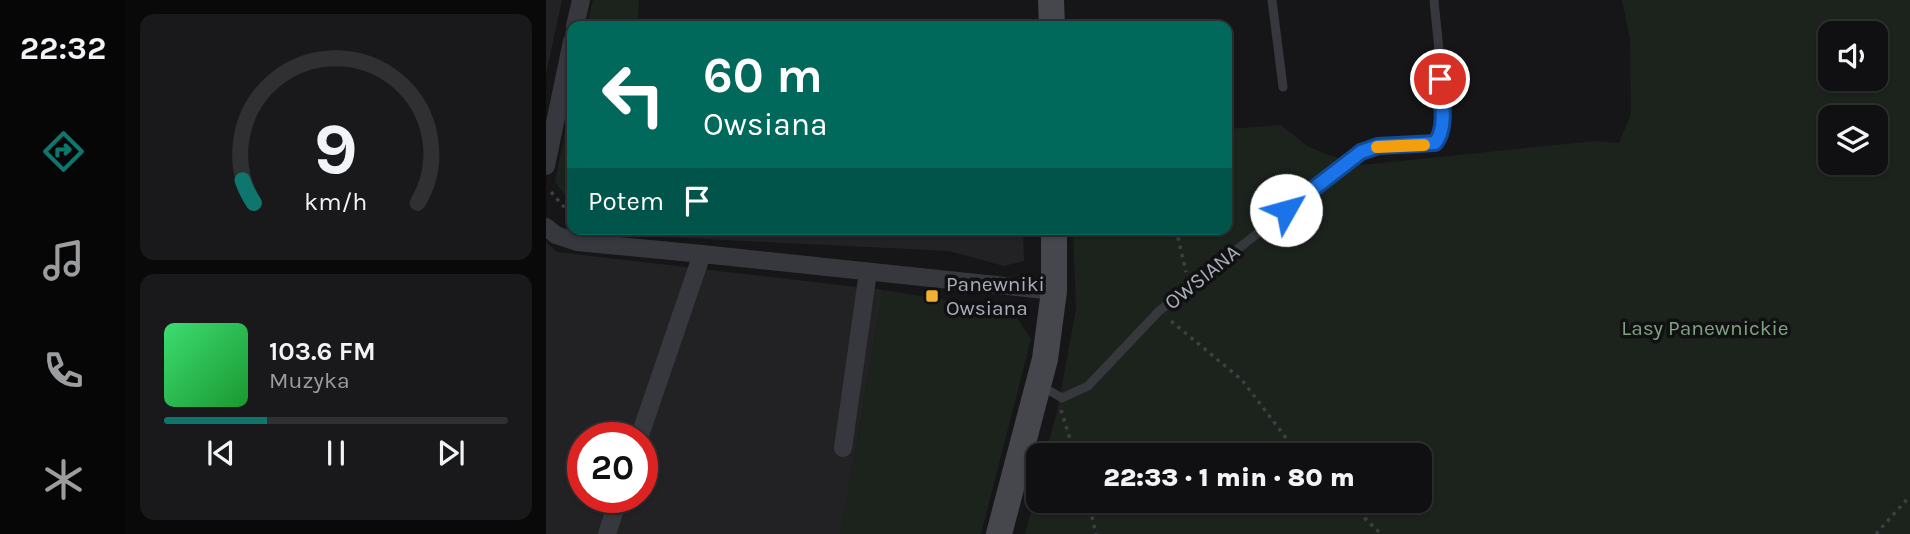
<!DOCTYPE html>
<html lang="pl">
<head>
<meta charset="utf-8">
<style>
  body { margin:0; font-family:Karla,sans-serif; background:#19191b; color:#f1f3f6; height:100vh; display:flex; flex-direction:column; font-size:26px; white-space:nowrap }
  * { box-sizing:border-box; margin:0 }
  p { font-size:23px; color:#9c9d9f }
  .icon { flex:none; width:38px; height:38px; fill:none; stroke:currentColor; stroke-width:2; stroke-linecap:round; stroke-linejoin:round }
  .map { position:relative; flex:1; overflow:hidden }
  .side { display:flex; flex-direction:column; gap:14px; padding:14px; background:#09090a; width:420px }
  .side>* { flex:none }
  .hud { position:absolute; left:21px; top:21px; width:665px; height:214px; border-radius:14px; box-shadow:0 2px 5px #0004,0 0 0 2px #303032; background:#00695c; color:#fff; overflow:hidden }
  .fabs { position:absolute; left:1272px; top:21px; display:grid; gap:14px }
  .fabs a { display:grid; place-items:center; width:70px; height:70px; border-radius:14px; background:#101012; box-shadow:0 2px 5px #0004,0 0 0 2px #303032; font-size:35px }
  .speed { position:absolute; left:21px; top:422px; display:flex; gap:14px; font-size:35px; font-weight:700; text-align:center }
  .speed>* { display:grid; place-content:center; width:91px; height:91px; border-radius:50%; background:#101012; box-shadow:0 2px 5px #0004,0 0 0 2px #303032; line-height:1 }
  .speed .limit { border:10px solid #d22; background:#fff; color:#111 }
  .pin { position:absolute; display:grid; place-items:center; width:60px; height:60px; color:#fff; margin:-30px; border:4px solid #fff; border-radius:50%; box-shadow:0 2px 7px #0007 }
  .me { position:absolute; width:77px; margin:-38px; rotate:52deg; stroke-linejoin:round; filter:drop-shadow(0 0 5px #0008) }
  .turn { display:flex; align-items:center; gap:24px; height:147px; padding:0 21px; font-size:32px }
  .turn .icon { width:91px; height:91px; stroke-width:2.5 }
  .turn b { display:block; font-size:49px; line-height:60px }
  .then { display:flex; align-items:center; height:66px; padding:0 21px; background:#0003; gap:14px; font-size:26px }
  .side .widget { flex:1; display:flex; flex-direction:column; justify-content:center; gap:10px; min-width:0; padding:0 24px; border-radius:14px; background:#19191b }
  .side .dial { align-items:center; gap:0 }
  .dial svg { height:182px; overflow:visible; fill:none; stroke:#303032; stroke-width:7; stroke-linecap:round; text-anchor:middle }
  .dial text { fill:#f1f3f6; stroke:none }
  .song { display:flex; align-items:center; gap:21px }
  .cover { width:84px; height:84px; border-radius:10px; background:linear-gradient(135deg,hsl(140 70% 55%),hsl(130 70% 35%)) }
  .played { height:7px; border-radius:4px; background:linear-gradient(90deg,#0f766e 30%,#303032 30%) }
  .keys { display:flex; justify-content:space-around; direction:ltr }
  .trip { position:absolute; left:480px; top:443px; width:406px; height:70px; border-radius:14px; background:#101012; box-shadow:0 2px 5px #0004,0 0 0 2px #303032; font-weight:800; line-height:70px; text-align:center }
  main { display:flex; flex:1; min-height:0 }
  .dock { display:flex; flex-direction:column; width:126px; justify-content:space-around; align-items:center; background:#060607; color:#9c9d9f }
  .dock .icon { width:49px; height:49px }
  .dock .current { color:#0f766e }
  .dock b { font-size:32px; color:#f1f3f6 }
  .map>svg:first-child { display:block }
  .built { fill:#222225; fill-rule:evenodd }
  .green { fill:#1c231d; fill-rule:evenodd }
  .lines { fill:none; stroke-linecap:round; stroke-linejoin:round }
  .path { stroke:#3d3f44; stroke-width:3.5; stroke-dasharray:3.5 5; stroke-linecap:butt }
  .lane { stroke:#37383d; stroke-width:9 }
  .street { stroke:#37383d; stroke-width:18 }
  .secondary { stroke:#45474d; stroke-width:26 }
  .route-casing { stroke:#114b97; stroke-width:18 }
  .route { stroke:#1a73e8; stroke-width:12 }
  .slow { stroke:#f59e0b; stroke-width:12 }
  .poi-dot { fill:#f2b134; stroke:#111113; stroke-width:2.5 }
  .labels { text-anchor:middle; stroke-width:7; stroke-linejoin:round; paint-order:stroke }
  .street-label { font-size:21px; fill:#a8adb8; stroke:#111113 }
  .poi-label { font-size:21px; fill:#a8adb8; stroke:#111113; text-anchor:start }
  .park-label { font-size:21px; fill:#7fa381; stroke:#111113 }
</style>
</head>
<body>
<main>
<nav class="dock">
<b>22:32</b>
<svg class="icon current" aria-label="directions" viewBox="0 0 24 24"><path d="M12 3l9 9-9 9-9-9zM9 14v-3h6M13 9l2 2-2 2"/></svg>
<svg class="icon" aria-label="music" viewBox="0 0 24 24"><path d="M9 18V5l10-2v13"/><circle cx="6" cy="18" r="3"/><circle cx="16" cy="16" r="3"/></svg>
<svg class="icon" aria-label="phone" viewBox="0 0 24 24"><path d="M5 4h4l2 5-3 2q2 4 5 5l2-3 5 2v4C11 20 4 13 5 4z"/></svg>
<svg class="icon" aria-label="climate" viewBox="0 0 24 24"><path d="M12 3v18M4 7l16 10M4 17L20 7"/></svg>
</nav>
<section class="side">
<div class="widget dial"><svg viewBox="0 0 100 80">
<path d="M14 69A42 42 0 1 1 86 69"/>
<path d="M14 69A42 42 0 0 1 9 59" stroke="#0f766e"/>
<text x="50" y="56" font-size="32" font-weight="700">9</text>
<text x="50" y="72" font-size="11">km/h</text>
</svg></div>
<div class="widget">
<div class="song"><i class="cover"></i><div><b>103.6 FM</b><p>Muzyka</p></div></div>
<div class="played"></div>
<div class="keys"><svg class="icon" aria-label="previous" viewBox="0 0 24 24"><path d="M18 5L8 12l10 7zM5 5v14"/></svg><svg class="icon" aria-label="pause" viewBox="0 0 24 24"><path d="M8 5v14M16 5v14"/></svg><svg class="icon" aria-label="next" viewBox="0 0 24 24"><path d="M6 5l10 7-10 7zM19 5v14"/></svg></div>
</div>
</section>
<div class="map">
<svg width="1364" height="534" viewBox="0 0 1364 534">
  <rect width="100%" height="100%" fill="#161618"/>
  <path class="built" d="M0,0H16L0,74Z
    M77,229H477L478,261L458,266L403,251L77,235Z
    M0,242L11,252L337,290L295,534H0ZM37,438H96V497H37Z"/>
  <path class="green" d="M47,0H93L91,26H41Z
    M1076,0H1364V534H479L492,485V500H873V455H499L511,412L530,309L527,229H681V129L735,125L761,146L782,155L816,165L1049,141L1073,143L1085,114L1084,39ZM1284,33H1330V79H1284ZM1284,117H1330V163H1284Z
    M26,98V204L9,182Z
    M337,290L454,309L471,318L485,339L435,534H295Z"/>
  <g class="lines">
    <path class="path" d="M5,192L26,216
      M630,229L640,272
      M473,304V309L480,318
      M625,321L696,380L753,455
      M515,410L529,455
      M542,500L550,534
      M800,500L835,534
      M1330,534L1364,496"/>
    <path class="lane" d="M726,0L737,87
      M493,388L506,392L516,398L542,386L613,311L815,152L832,146L889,143C904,125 890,27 888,0"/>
    <path class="street" d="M29,26L35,0
      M0,166L26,41
      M0,227L10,235L31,242L156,254
      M93,438L156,254L508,291
      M297,448L322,272
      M61,534L73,497"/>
    <path class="secondary" d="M505,0L506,26
      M453,534L499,359L508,291V229"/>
  </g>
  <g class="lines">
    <defs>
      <path id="route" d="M740,210L815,152L832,146L889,143C902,128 895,98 894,79"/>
    </defs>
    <use href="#route" class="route-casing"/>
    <use href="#route" class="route"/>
    <path class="slow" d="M831,147L878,145"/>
  </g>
  <rect class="poi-dot" x="379" y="289" width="14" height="14" rx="3.5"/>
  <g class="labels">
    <g class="street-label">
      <text transform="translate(656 277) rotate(-39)" y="7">OWSIANA</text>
    </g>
    <g class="poi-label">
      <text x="400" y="291">Panewniki<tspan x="400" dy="24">Owsiana</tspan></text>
    </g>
    <g class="park-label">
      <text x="1159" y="335">Lasy Panewnickie</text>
    </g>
  </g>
</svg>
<div class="fabs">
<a><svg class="icon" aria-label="sound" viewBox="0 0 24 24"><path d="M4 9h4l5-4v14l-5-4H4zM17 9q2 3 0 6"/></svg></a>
<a><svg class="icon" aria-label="layers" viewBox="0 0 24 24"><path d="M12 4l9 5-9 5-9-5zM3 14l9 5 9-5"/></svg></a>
</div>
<div class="speed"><div class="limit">20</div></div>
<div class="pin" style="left:894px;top:79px;background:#d93025"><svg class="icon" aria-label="arrive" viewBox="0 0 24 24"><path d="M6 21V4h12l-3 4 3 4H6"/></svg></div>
<svg class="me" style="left:740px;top:210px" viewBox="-20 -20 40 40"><circle r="19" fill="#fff"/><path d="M0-13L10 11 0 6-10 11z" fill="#1a73e8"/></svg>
<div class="trip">22:33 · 1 min · 80 m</div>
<div class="hud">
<div class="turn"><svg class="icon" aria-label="left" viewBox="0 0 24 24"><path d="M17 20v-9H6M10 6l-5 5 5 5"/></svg><div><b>60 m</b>Owsiana</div></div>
<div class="then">Potem<svg class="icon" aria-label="arrive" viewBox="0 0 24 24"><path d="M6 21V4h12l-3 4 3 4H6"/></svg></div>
</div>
</div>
</main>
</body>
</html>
